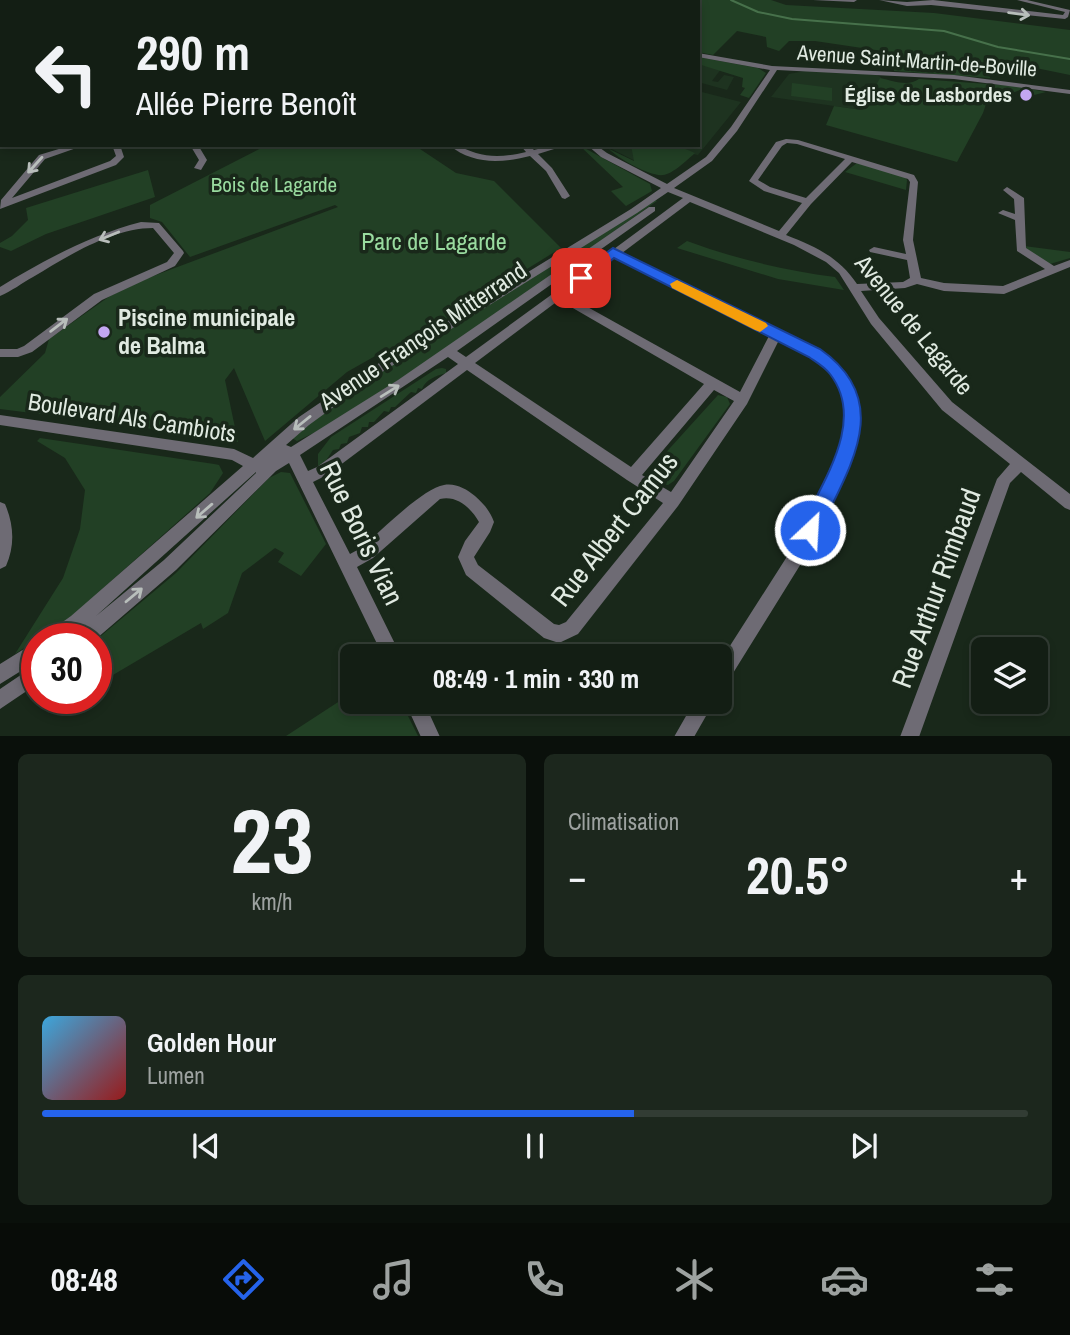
<!DOCTYPE html>
<html lang="fr">
<head>
<meta charset="utf-8">
<style>
  body { margin:0; font-family:"Archivo Narrow",sans-serif; background:#1c271d; color:#f1f3f6; height:100vh; display:flex; flex-direction:column; font-size:26px; white-space:nowrap }
  * { box-sizing:border-box; margin:0 }
  p { font-size:23px; color:#9da2a0 }
  .icon { flex:none; width:38px; height:38px; fill:none; stroke:currentColor; stroke-width:2; stroke-linecap:round; stroke-linejoin:round }
  .map { position:relative; height:736px; overflow:hidden }
  .panel { display:flex; flex-direction:column; gap:18px; padding:18px; background:#0a100b; flex:1 }
  .panel>* { flex:none }
  .banner { position:absolute; left:0px; top:0px; width:700px; height:147px; box-shadow:0 4px 10px #0003,0 0 0 2px #323c34; background:#131e14; color:#f1f3f6; overflow:hidden }
  .fabs { position:absolute; left:971px; top:637px; display:grid; gap:14px }
  .fabs a { display:grid; place-items:center; width:77px; height:77px; border-radius:10px; background:#131e14; box-shadow:0 4px 10px #0003,0 0 0 2px #323c34; font-size:35px }
  .speed { position:absolute; left:21px; top:623px; display:flex; gap:14px; font-size:35px; font-weight:700; text-align:center }
  .speed>* { display:grid; place-content:center; width:91px; height:91px; border-radius:50%; background:#131e14; box-shadow:0 4px 10px #0003,0 0 0 2px #323c34; line-height:1 }
  .speed .limit { border:10px solid #d22; background:#fff; color:#111 }
  .pin { position:absolute; display:grid; place-items:center; width:60px; height:60px; color:#fff; margin:-30px; border-radius:14px; box-shadow:0 4px 10px #0006 }
  .me { position:absolute; width:77px; margin:-38px; rotate:25deg; stroke-linejoin:round; filter:drop-shadow(0 0 5px #0008) }
  .turn { display:flex; align-items:center; gap:24px; height:147px; padding:0 21px; font-size:32px }
  .turn .icon { width:91px; height:91px; stroke-width:2.5 }
  .turn b { display:block; font-size:49px; line-height:60px }
  .big { font-size:52px; font-weight:700; line-height:1.1 }
  .panel .widget { flex:1; display:flex; flex-direction:column; justify-content:center; gap:10px; min-width:0; padding:0 24px; border-radius:10px; background:#1c271d }
  .panel .dial { align-items:center; gap:0 }
  .dial b { font-size:91px; line-height:1 }
  .song { display:flex; align-items:center; gap:21px }
  .cover { width:84px; height:84px; border-radius:10px; background:linear-gradient(135deg,hsl(200 70% 55%),hsl(0 70% 35%)) }
  .played { height:7px; border-radius:4px; background:linear-gradient(90deg,#2563eb 60%,#323c34 60%) }
  .keys { display:flex; justify-content:space-around; direction:ltr }
  .heat { display:flex; justify-content:space-between; align-items:center; font-size:38px; direction:ltr }
  .panel .tiles { flex:1; display:grid; gap:18px; grid-template-columns:1fr 1fr }
  .widget:last-child { grid-column:span 2 }
  .trip { position:absolute; left:340px; top:644px; width:392px; height:70px; border-radius:10px; background:#131e14; box-shadow:0 4px 10px #0003,0 0 0 2px #323c34; font-weight:700; line-height:70px; text-align:center }
  .tab-bar { display:flex; height:112px; justify-content:space-around; align-items:center; background:#080c08; color:#9da2a0 }
  .tab-bar .icon { width:49px; height:49px }
  .tab-bar .current { color:#2563eb }
  .tab-bar b { font-size:32px; color:#f1f3f6 }
  .map>svg:first-child { display:block }
  .built { fill:#1e3320 }
  .green { fill:#224025 }
  .lines { fill:none; stroke-linecap:round; stroke-linejoin:round }
  .stream { stroke:#47714b; stroke-width:2 }
  .minor { fill:#6e6b74; fill-rule:evenodd }
  .major { fill:#bab3c7; fill-rule:evenodd }
  .oneway { stroke:#b8bebb }
  .route { fill:#2563eb; stroke:#184099; stroke-width:2 }
  .slow { fill:#f59e0b }
  .poi-dot { fill:#c3a7f2; stroke:#19281a; stroke-width:2.5 }
  .labels { text-anchor:middle; stroke-width:7; stroke-linejoin:round; paint-order:stroke }
  .far-street-label { font-size:21px; fill:#e0eae1; stroke:#19281a }
  .far-poi-label { font-size:21px; font-weight:bold; fill:#e0eae1; stroke:#19281a; text-anchor:end }
  .far-park-label { font-size:21px; fill:#99db9f; stroke:#19281a }
  .park-label { font-size:24px; fill:#99db9f; stroke:#19281a }
  .poi-label { font-size:24px; font-weight:bold; fill:#e0eae1; stroke:#19281a; text-anchor:start }
  .street-label { font-size:24px; fill:#e0eae1; stroke:#19281a }
  .near-street-label { font-size:28px; fill:#e0eae1; stroke:#19281a }
</style>
</head>
<body>
<div class="map">
<svg width="1070" height="737" viewBox="0 0 1070 737">
  <rect width="100%" height="100%" fill="#19281a"/>
  <path class="built" d="M698,64L721,69L712,81L718,82L724,75L734,77L727,90L698,82Z
    M810,70L876,75L881,77L862,110L771,97L789,74Z
    M698,91L741,102L698,155L693,154L669,173L643,165L604,145H698Z"/>
  <path class="green" d="M615,0H771L786,5L934,13L1070,30V75L1031,67L988,64L990,78L894,71L889,52L815,41H789L779,51L767,47L766,37L737,31L713,55L698,52V2L610,1Z
    M698,57L758,68L766,73L749,98L740,95L745,88L742,87L743,78L698,64Z
    M880,78C894,81 908,87 919,79L1015,86L1046,92L1034,95L1020,90L1005,96L1004,99L987,101L983,113L957,162L826,125L834,106L862,110Z
    M792,83L832,88V101L791,96Z
    M267,145H414L456,173L494,181L561,248L420,335L415,332L407,337L408,342L394,351H384L347,372L265,441L234,368L225,380L238,442L120,424L90,413L88,417L97,419L95,421L0,409V397L45,353L49,339L110,296L148,278L338,207L335,205L190,257L162,222L150,218V205Z
    M579,145L650,184L652,191L626,206L611,191L623,187Z
    M631,145H676L695,153C687,160 673,174 663,175C651,177 617,158 609,149L634,161Z
    M857,163L905,177L907,180L906,190L845,172Z
    M148,170L155,197L46,234L11,251L0,247V243L12,236L28,220L26,208Z
    M655,200L657,201L436,356L324,428L297,441L290,437L364,382Z
    M687,241C735,259 784,270 835,277L844,290L778,279L677,248Z
    M1024,246L1070,252V258L1050,264L1026,252Z
    M442,368L446,369V373C436,376 426,379 422,389L418,388L416,393L411,392L395,407H391L389,412L384,411L374,422H369L368,427H362L360,433L349,437L347,443L341,444L339,449L333,450L323,465L318,466V454L331,437L436,369Z
    M718,395L727,397L730,404L674,481L668,485L656,483L652,478L651,469Z
    M40,438L214,464L219,465L223,473L210,493L73,615L15,654L63,578L80,529L85,490L65,458L37,441Z
    M281,472L290,473L326,544L301,576L278,562L284,553L275,548L242,573L228,613L203,629L201,623L96,685V640L176,573L269,478Z
    M352,693V702H401L418,736H286Z"/>
  <g class="lines">
    <path class="stream" d="M731,0L758,12L792,19L944,31L998,47L1070,59"/>
    <path class="minor" d="M270,0H276L278,2H272Z
      M296,0H306L292,2Z
      M398,0H404V2H398Z
      M813,0H857L854,2Z
      M879,0L907,2L933,0L1063,15L1065,12L1017,0H1027L1070,10L1068,17L1065,19L931,5L907,6Z
      M0,5L2,6V10L0,9Z
      M0,19H2V23H0Z
      M698,53L772,66L954,75L1070,90V94L954,79L777,70L737,131L712,161L674,188L779,231L802,203L764,191L749,181L776,142L786,139L798,140L914,175L918,182L913,240L921,278L944,283L1003,286L1045,269L1017,251L1015,220L998,213L1003,210L1015,214L1014,199L1003,190L1007,187L1024,198L1026,248L1054,266L1070,260V267L1004,294L944,291L917,284L905,288L861,291L879,318L952,402L1070,494V510L1065,508L1021,472L1010,483L919,737H900L997,479L1010,464L942,410L871,324L839,273L826,262L794,245L690,202L622,253L830,356L847,374L855,391L861,409L857,440L807,554L725,686L719,689V663L795,544L843,440L847,409L838,379L822,362L779,340L747,404L678,506L578,634L559,643L544,638L466,575L458,557L465,541L479,522C471,508 457,495 440,499L373,558L357,567L401,656H383L289,463L276,471L176,570L96,639H73L76,633L68,639H44L47,633L71,616L243,466L232,460L0,425V415L234,449L253,458L299,417L371,368L631,209L661,188L601,157L587,145H596L607,153L667,184L706,157L731,127L770,70L698,57ZM787,143L797,144L845,159L806,198L770,187L758,180L782,146ZM852,162L908,179L910,182L903,240L906,254L874,247L869,250L870,252L907,260L910,278L903,282L857,284C839,257 816,247 786,235L811,204ZM668,192L683,198L614,249L609,250L608,253L558,290H551V295L466,357L457,351L655,211V207H649L398,380L291,447L286,445L309,425L379,374L637,213ZM616,257L769,336L740,392L566,295ZM559,300L704,384L631,467L475,363ZM448,357L458,364L317,467L308,471L300,455ZM467,370L627,480L663,503L566,622L559,625L554,624L478,565L474,557L490,532L494,522C490,511 484,504 475,496C466,489 456,483 444,485C423,488 380,532 361,548L350,554L313,482L327,475ZM714,390L734,401L671,492L642,475ZM256,473L164,560L96,616L256,472Z
      M0,97H2V101H0Z
      M0,130H2V135H0Z
      M72,145H85L45,159L12,198L110,161L116,156L112,145H120L124,157L116,165L0,209L1,200L39,155Z
      M190,145H198L207,160L201,170L194,168L199,160Z
      M449,145C460,145 466,150 476,153C492,158 510,156 526,152L520,145H529L534,150L553,145H567L538,154L552,168L570,196L565,199L562,198L546,171L530,156C502,163 473,165 449,145Z
      M141,222L159,223L183,251L184,253L175,266L102,300L32,352L18,357H0V349H17L24,346L94,294L167,262L174,253L153,228C112,228 68,256 33,277C22,283 12,291 0,296V287C44,260 91,235 141,222Z
      M0,502L5,504C14,525 15,546 6,566L0,569Z
      M37,641V661L0,684V664Z
      M37,664V684L0,709V689Z
      M405,702H424L440,737H421Z
      M694,702H714L694,737H674Z"/>
    <path class="major" d="M182,0L181,2H174L175,0Z
      M2,107V113L0,114V108Z"/>
  </g>
  <defs><path id="oneway-shaft" d="M-6 0H5M1.5-3L5.5 0L1.5 3" fill="none" stroke-width="1.6" stroke-linecap="round" stroke-linejoin="round" transform="scale(1.75)"/></defs>
  <g class="oneway">
    <use href="#oneway-shaft" transform="translate(1019 14) rotate(8)"/>
    <use href="#oneway-shaft" transform="translate(35 165) rotate(132)"/>
    <use href="#oneway-shaft" transform="translate(109 236) rotate(158)"/>
    <use href="#oneway-shaft" transform="translate(59 325) rotate(-37)"/>
    <use href="#oneway-shaft" transform="translate(390 391) rotate(-32)"/>
    <use href="#oneway-shaft" transform="translate(302 423) rotate(141)"/>
    <use href="#oneway-shaft" transform="translate(204 511) rotate(139)"/>
    <use href="#oneway-shaft" transform="translate(134 595) rotate(-40)"/>
  </g>
  <path class="route" d="M613,248L820,349C897,403 847,470 817,536L810,539L803,536L800,530C821,483 867,422 830,374C825,367 816,362 809,357L614,258L586,281H576V275Z"/>
  <path class="slow" d="M677,280L766,323L768,326L760,332L755,330L672,288L670,284Z"/>
  <g class="poi-dot">
    <circle cx="1026" cy="95" r="7"/>
    <circle cx="104" cy="332" r="7"/>
  </g>
  <g class="labels">
    <g class="far-street-label">
      <text transform="translate(917 61) rotate(4)" y="7">Avenue Saint-Martin-de-Boville</text>
    </g>
    <g class="far-poi-label">
      <text x="1012" y="102">Église de Lasbordes</text>
    </g>
    <g class="far-park-label">
      <text x="274" y="192">Bois de Lagarde</text>
    </g>
    <g class="park-label">
      <text x="434" y="250">Parc de Lagarde</text>
    </g>
    <g class="poi-label">
      <text x="118" y="326">Piscine municipale<tspan x="118" dy="28">de Balma</tspan></text>
    </g>
    <g class="street-label">
      <text transform="translate(914 325) rotate(51)" y="8">Avenue de Lagarde</text>
      <text transform="translate(423 336) rotate(-34)" y="8">Avenue François Mitterrand</text>
      <text transform="translate(132 418) rotate(9)" y="8">Boulevard Als Cambiots</text>
    </g>
    <g class="near-street-label">
      <text transform="translate(614 529) rotate(-52)" y="10">Rue Albert Camus</text>
      <text transform="translate(362 533) rotate(64)" y="10">Rue Boris Vian</text>
      <text transform="translate(936 588) rotate(-70)" y="10">Rue Arthur Rimbaud</text>
    </g>
  </g>
</svg>
<div class="fabs">
<a><svg class="icon" aria-label="layers" viewBox="0 0 24 24"><path d="M12 4l9 5-9 5-9-5zM3 14l9 5 9-5"/></svg></a>
</div>
<div class="speed"><div class="limit">30</div></div>
<div class="pin" style="left:581px;top:278px;background:#d93025"><svg class="icon" aria-label="arrive" viewBox="0 0 24 24"><path d="M6 21V4h12l-3 4 3 4H6"/></svg></div>
<svg class="me" style="left:810px;top:530px" viewBox="-20 -20 40 40"><circle r="17" fill="#2563eb" stroke="#fff" stroke-width="3"/><path d="M0-11L8 9 0 5-8 9z" fill="#fff"/></svg>
<div class="trip">08:49 · 1 min · 330 m</div>
<div class="banner">
<div class="turn"><svg class="icon" aria-label="left" viewBox="0 0 24 24"><path d="M17 20v-9H6M10 6l-5 5 5 5"/></svg><div><b>290 m</b>Allée Pierre Benoît</div></div>
</div>
</div>
<section class="panel">
<div class="tiles">
<div class="widget dial"><b>23</b><p>km/h</p></div>
<div class="widget"><p>Climatisation</p>
<div class="heat"><a>−</a><b class="big">20.5°</b><a>+</a></div>
</div>
<div class="widget">
<div class="song"><i class="cover"></i><div><b>Golden Hour</b><p>Lumen</p></div></div>
<div class="played"></div>
<div class="keys"><svg class="icon" aria-label="previous" viewBox="0 0 24 24"><path d="M18 5L8 12l10 7zM5 5v14"/></svg><svg class="icon" aria-label="pause" viewBox="0 0 24 24"><path d="M8 5v14M16 5v14"/></svg><svg class="icon" aria-label="next" viewBox="0 0 24 24"><path d="M6 5l10 7-10 7zM19 5v14"/></svg></div>
</div>
</div>
</section>
<nav class="tab-bar">
<b>08:48</b>
<svg class="icon current" aria-label="directions" viewBox="0 0 24 24"><path d="M12 3l9 9-9 9-9-9zM9 14v-3h6M13 9l2 2-2 2"/></svg>
<svg class="icon" aria-label="music" viewBox="0 0 24 24"><path d="M9 18V5l10-2v13"/><circle cx="6" cy="18" r="3"/><circle cx="16" cy="16" r="3"/></svg>
<svg class="icon" aria-label="phone" viewBox="0 0 24 24"><path d="M5 4h4l2 5-3 2q2 4 5 5l2-3 5 2v4C11 20 4 13 5 4z"/></svg>
<svg class="icon" aria-label="climate" viewBox="0 0 24 24"><path d="M12 3v18M4 7l16 10M4 17L20 7"/></svg>
<svg class="icon" aria-label="car" viewBox="0 0 24 24"><path d="M5 17H2v-5l4-1 3-4h7l3 4 3 1v5h-3M9 17h6M6 11h13"/><circle cx="7" cy="17" r="2"/><circle cx="17" cy="17" r="2"/></svg>
<svg class="icon" aria-label="filters" viewBox="0 0 24 24"><path d="M4 7h16M4 17h16"/><circle cx="9" cy="7" r="2"/><circle cx="15" cy="17" r="2"/></svg>
</nav>
</body>
</html>
